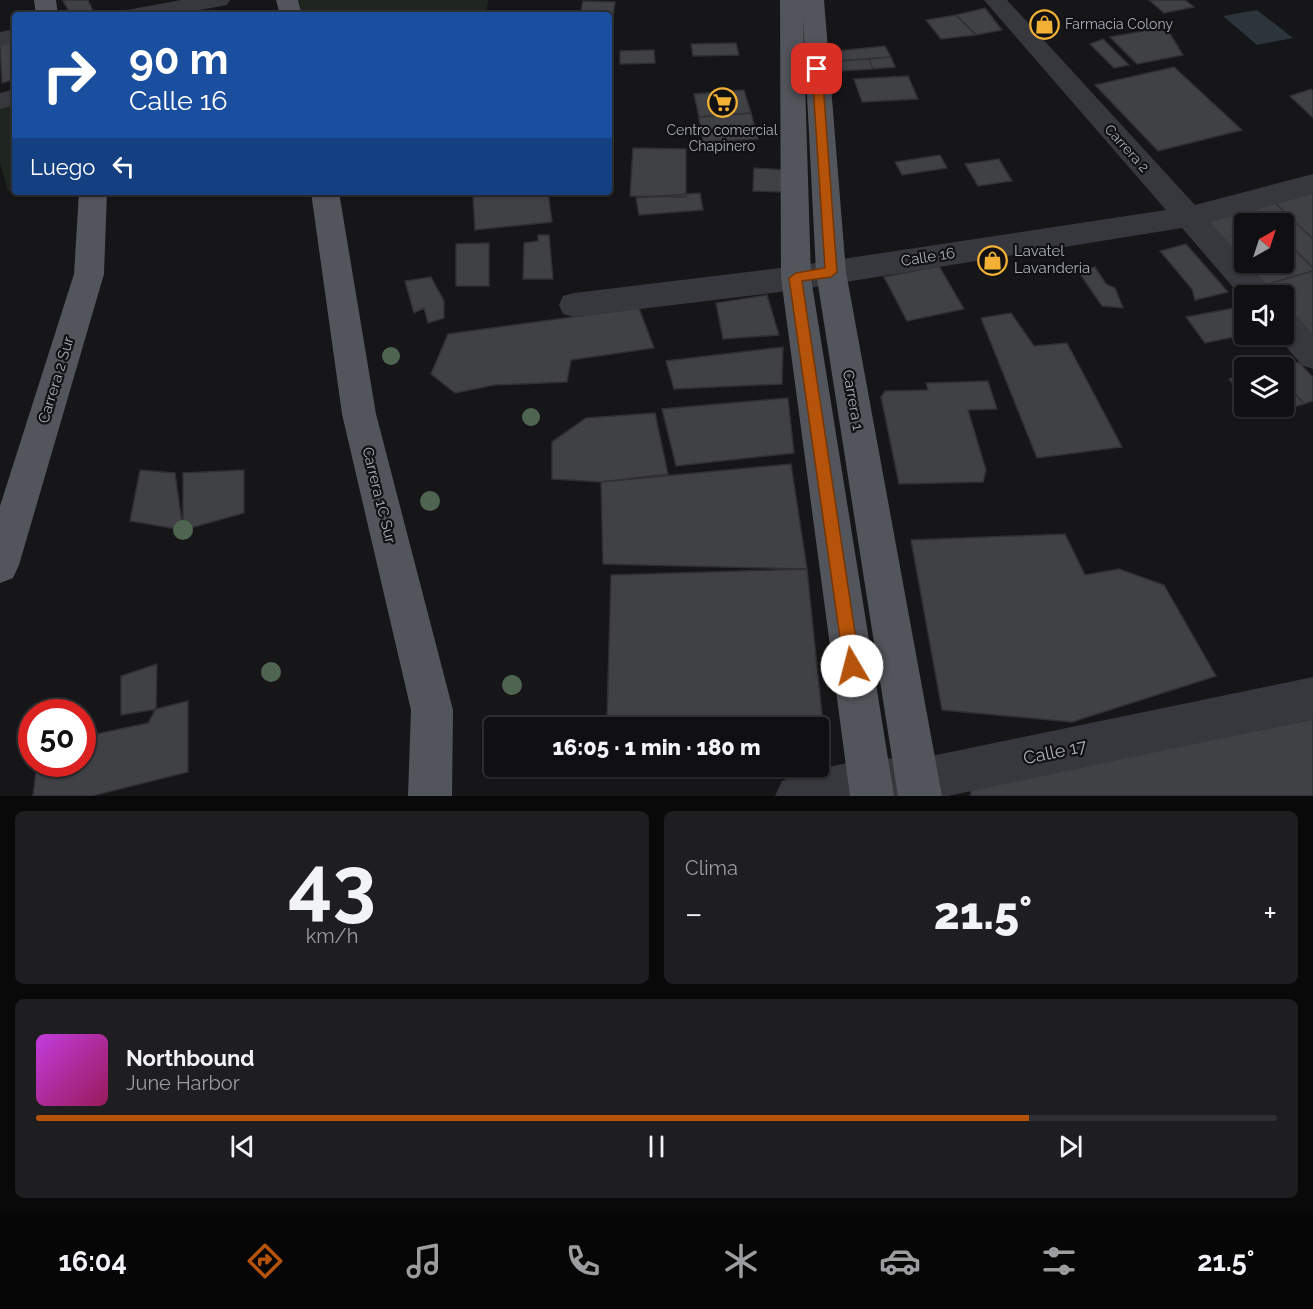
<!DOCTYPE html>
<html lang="es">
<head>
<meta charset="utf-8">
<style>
  body { margin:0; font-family:Raleway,sans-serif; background:#1e1e20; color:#f1f3f6; height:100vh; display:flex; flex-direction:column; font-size:22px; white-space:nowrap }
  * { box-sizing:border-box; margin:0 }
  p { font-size:20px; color:#9c9d9f }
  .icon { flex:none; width:33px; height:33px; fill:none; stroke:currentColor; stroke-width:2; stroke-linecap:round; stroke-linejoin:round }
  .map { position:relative; height:796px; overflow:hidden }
  .sheet { display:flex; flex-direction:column; gap:15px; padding:15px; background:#09090a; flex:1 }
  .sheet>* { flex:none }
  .top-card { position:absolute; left:12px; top:12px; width:600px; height:183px; border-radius:6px; box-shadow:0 2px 4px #0004,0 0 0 2px #303032; background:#1a4fa0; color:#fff; overflow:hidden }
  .needle { width:39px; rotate:39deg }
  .buttons { position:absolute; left:1234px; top:213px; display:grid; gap:12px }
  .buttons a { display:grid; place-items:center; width:60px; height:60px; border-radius:6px; background:#101012; box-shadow:0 2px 4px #0004,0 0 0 2px #303032; font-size:30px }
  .speed { position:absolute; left:18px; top:699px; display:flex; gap:12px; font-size:30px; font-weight:700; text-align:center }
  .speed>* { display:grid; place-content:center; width:78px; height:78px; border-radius:50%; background:#101012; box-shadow:0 2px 4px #0004,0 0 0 2px #303032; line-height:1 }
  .speed .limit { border:9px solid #d22; background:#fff; color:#111 }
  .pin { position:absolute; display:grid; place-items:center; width:51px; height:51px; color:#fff; margin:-26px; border-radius:12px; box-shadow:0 3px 9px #0006 }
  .me { position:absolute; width:66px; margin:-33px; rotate:352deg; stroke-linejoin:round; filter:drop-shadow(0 0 4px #0008) }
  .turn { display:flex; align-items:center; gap:21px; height:126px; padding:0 18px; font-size:27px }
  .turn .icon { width:78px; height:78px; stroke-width:2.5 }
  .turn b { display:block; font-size:42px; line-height:51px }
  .then { display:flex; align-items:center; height:57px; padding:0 18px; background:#0003; gap:12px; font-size:22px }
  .big { font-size:45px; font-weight:800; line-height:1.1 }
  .sheet .card { flex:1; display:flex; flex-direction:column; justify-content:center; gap:9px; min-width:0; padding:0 21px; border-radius:9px; background:#1e1e20 }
  .sheet .dial { align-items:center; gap:0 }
  .dial b { font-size:78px; line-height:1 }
  .song { display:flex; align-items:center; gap:18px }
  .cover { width:72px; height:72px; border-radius:9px; background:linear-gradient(135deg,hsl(290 70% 55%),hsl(330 70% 35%)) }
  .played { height:6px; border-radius:3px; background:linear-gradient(90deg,#b45309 80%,#303032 80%) }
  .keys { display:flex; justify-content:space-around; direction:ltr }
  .heat { display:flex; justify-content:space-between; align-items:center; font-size:33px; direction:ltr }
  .sheet .tiles { flex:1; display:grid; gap:15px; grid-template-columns:1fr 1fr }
  .card:last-child { grid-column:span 2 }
  .trip { position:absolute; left:484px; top:717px; width:345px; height:60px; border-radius:6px; background:#101012; box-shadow:0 2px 4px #0004,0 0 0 2px #303032; font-weight:800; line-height:60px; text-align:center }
  .tabs { display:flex; height:96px; justify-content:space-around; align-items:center; background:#060607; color:#9c9d9f }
  .tabs .icon { width:42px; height:42px }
  .tabs .current { color:#b45309 }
  .tabs b { font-size:27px; color:#f1f3f6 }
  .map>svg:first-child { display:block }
  .green { fill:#1e261f }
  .water { fill:#2c353c }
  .building { fill:#404145; stroke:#303034; stroke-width:1.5 }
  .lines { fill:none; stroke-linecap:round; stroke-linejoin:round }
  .minor { fill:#37383d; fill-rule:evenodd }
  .major { fill:#53555c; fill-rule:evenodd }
  .tree { fill:#506452 }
  .route { fill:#b45309; stroke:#753606; stroke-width:1.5 }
  .labels { text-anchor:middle; stroke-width:4.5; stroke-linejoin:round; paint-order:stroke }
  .far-poi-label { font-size:14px; fill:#a8adb8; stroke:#111113; text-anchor:start }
  .far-street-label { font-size:14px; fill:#a8adb8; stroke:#111113 }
  .poi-label { font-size:15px; fill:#a8adb8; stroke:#111113; text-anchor:start }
  .street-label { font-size:15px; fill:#a8adb8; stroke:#111113 }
  .near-street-label { font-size:18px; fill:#a8adb8; stroke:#111113 }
</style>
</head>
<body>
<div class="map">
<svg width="1313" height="796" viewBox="0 0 1313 796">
  <rect width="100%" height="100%" fill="#161618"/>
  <path class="green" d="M299,0H488L486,15H302Z
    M15,98V189L8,191L0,163V102Z"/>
  <path class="water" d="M1257,10L1293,38L1257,45L1223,16Z"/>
  <path class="building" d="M67,0H88L93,11L71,15L63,1Z
    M1149,0H1185L1194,7L1164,13Z
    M583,1L615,2L609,42V15H580Z
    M985,8L1002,30L976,35L956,15Z
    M956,15L976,35L941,39L926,20Z
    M1166,27L1183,55L1137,64L1110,37Z
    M1103,39L1129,65L1114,68L1090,44Z
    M15,41V79L2,83L0,45Z
    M736,43L739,55L693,56L691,44Z
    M885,46L891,57L836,61L838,51Z
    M654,50L655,63L620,64V51Z
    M891,57L895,67L873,69L869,59Z
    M869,59L873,69L840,71L836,61Z
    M1174,67L1242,130L1158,151L1095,85Z
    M908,76L918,99L862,102L854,79Z
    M1311,89L1313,91V118L1290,96Z
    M744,90L751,113L699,117L694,94Z
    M751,113L758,139L703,142L699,117Z
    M633,148L686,149V197L630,196Z
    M940,155L947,168L902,175L895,162Z
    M999,159L1012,181L978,186L965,164Z
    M754,168L784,170V192L753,191Z
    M1313,191V239L1273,201Z
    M522,192H548L552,222L475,230L473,196Z
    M700,193L703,210L639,215L636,198Z
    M1273,201L1313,239V268L1284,239V224H1268L1252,207Z
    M1252,207L1268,224H1245V254L1234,257L1200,221Z
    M538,235H549L553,279H523L524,243L538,241Z
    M1287,242L1313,268V271L1261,286L1234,257L1245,254V262H1284V243Z
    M489,243V286H456V244Z
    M1186,244L1228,292L1195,300L1192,289L1160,251Z
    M939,266L964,309L907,321L884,277Z
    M1095,267L1106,284L1115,288L1123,308L1102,306L1078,271Z
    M1313,271V340L1284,310V296H1271L1261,286Z
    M431,277L444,301V318L428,323L424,308L414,313L405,281Z
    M767,295L779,335L723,339L716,303Z
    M1245,306V334H1248L1205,343L1186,317Z
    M639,308L654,348L571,360L567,382L494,385L455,393L431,374L448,334Z
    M1011,313L1034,346L1067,343L1122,447L1037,458L981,318Z
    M783,347L782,384L674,389L666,361Z
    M1299,362L1313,377V401L1304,404L1284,381V368L1273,367Z
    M1245,375V399L1229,379Z
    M988,381L997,409L968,410L986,470L983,482L899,484L881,397L885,391L928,390L926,383Z
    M1284,381L1304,404L1259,417L1251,406H1284Z
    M788,398L794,453L676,466L662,409Z
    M655,413L668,474L601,482L552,479V442L586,418Z
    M791,464L807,569L603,564L601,482Z
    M140,470L175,473L183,530L130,521Z
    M244,470V513L183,530V473Z
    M1065,534L1085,575L1119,569L1164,585L1216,676L1072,722L942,710L911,540Z
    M807,569L823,724L607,718L611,575Z
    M157,664L156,709L121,715V676Z
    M188,701V772L92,796H33L37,764H82V737L148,723L156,709Z
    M1313,719V796H971L970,787Z"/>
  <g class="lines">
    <path class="minor" d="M181,0H230L227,5L173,15H124L127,10Z
      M984,0H1007L1195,205L1313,174V194L1210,222L1270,288L1274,296H1245V301L1182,228L796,290L574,317L563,314L559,305L563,296L574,293L796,266L1166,210Z
      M15,29V43L0,46V32Z
      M15,89V105L0,109V93Z
      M1284,310L1295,314L1313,334V369L1302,365L1275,334H1284Z
      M1313,677V719L948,796H775L782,781L797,774L869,758L917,759Z"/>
    <path class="major" d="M34,0H56L58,15H36Z
      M276,0H298L302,15H280Z
      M780,0H824L846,272L942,796H898L816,272L803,16L811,278L894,796H850L781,278Z
      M79,192H107L104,274L19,565L13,578L0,583V506L74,274Z
      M311,192H339L376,414L453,710L452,796H408L411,710L342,414Z"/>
  </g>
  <g class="tree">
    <circle cx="391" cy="356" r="9"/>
    <circle cx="531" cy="417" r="9"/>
    <circle cx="430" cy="501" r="10"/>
    <circle cx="183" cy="530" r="10"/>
    <circle cx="271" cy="672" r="10"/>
    <circle cx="512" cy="685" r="10"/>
  </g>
  <path class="route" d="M817,66L822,69L837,272L831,277L802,281L860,666L858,672L852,674L846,672L844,666L789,278L796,273L825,268L812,69Z"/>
  <defs>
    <symbol id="shop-ring" viewBox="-11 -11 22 22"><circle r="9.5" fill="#111113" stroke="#f2b134" stroke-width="1.5"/><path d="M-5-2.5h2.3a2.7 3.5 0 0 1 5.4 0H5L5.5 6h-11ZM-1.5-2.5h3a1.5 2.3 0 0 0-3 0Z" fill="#f2b134"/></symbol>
    <symbol id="supermarket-ring" viewBox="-11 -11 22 22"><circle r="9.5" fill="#111113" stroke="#f2b134" stroke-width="1.5"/><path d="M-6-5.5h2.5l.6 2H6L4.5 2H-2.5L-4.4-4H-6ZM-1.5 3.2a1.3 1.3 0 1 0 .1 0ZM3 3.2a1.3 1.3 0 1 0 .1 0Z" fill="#f2b134"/></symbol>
  </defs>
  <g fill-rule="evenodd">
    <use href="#shop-ring" x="1028" y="8" width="33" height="33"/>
    <use href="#supermarket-ring" x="706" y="86" width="33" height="33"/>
    <use href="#shop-ring" x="976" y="244" width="33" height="33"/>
  </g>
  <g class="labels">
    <g class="far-poi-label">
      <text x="1065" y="29">Farmacia Colony</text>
      <text x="722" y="135" text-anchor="middle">Centro comercial<tspan x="722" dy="16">Chapinero</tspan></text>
    </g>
    <g class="far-street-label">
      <text transform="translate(1127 148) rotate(48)" y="5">Carrera 2</text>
    </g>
    <g class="poi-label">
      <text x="1014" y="256">Lavatel<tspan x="1014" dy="17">Lavanderia</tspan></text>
    </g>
    <g class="street-label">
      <text transform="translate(928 257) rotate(-9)" y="5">Calle 16</text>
      <text transform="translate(56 380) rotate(-73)" y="5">Carrera 2 Sur</text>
      <text transform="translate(853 400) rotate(80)" y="5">Carrera 1</text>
      <text transform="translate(379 495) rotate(76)" y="5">Carrera 1C Sur</text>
    </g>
    <g class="near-street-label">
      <text transform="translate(1055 752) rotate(-12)" y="6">Calle 17</text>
    </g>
  </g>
</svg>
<div class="buttons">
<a><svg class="needle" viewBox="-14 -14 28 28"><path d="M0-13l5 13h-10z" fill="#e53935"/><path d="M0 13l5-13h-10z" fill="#9c9d9f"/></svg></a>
<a><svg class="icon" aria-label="sound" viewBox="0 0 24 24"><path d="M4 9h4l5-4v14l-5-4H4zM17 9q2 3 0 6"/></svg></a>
<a><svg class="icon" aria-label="layers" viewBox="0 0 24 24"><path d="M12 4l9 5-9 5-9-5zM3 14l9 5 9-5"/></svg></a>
</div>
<div class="speed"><div class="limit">50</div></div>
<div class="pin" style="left:817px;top:69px;background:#d93025"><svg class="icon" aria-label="arrive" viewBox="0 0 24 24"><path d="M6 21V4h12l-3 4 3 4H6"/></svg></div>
<svg class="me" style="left:852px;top:666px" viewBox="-20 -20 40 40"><circle r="19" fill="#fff"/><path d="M0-13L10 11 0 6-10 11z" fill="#b45309"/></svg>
<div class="trip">16:05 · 1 min · 180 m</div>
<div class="top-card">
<div class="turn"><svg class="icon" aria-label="right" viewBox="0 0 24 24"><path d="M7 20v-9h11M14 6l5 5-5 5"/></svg><div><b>90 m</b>Calle 16</div></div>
<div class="then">Luego<svg class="icon" aria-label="left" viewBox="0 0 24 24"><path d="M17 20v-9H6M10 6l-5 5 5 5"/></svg></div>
</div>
</div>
<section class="sheet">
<div class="tiles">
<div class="card dial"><b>43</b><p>km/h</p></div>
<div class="card"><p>Clima</p>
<div class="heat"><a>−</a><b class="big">21.5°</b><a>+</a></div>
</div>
<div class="card">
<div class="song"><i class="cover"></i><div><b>Northbound</b><p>June Harbor</p></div></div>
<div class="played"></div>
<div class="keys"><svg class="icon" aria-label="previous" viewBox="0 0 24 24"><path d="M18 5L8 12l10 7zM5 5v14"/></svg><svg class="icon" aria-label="pause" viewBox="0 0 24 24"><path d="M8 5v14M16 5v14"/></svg><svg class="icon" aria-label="next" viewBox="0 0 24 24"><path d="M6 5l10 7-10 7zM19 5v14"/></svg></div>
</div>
</div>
</section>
<nav class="tabs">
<b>16:04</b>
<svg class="icon current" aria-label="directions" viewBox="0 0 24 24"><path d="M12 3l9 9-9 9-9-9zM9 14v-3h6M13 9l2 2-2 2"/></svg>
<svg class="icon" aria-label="music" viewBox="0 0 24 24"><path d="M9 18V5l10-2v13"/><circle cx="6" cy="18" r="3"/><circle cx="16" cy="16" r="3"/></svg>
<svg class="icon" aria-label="phone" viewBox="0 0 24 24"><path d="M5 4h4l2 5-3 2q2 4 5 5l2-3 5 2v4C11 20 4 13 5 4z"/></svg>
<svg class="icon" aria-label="climate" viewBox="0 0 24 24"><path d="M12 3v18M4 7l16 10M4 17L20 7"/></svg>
<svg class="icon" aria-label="car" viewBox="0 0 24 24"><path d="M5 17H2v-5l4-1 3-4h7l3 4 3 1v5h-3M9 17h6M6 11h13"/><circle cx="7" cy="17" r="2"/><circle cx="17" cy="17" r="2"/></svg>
<svg class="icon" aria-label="filters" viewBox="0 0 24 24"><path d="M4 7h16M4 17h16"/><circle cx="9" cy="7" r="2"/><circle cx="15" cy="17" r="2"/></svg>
<b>21.5°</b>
</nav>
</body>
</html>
